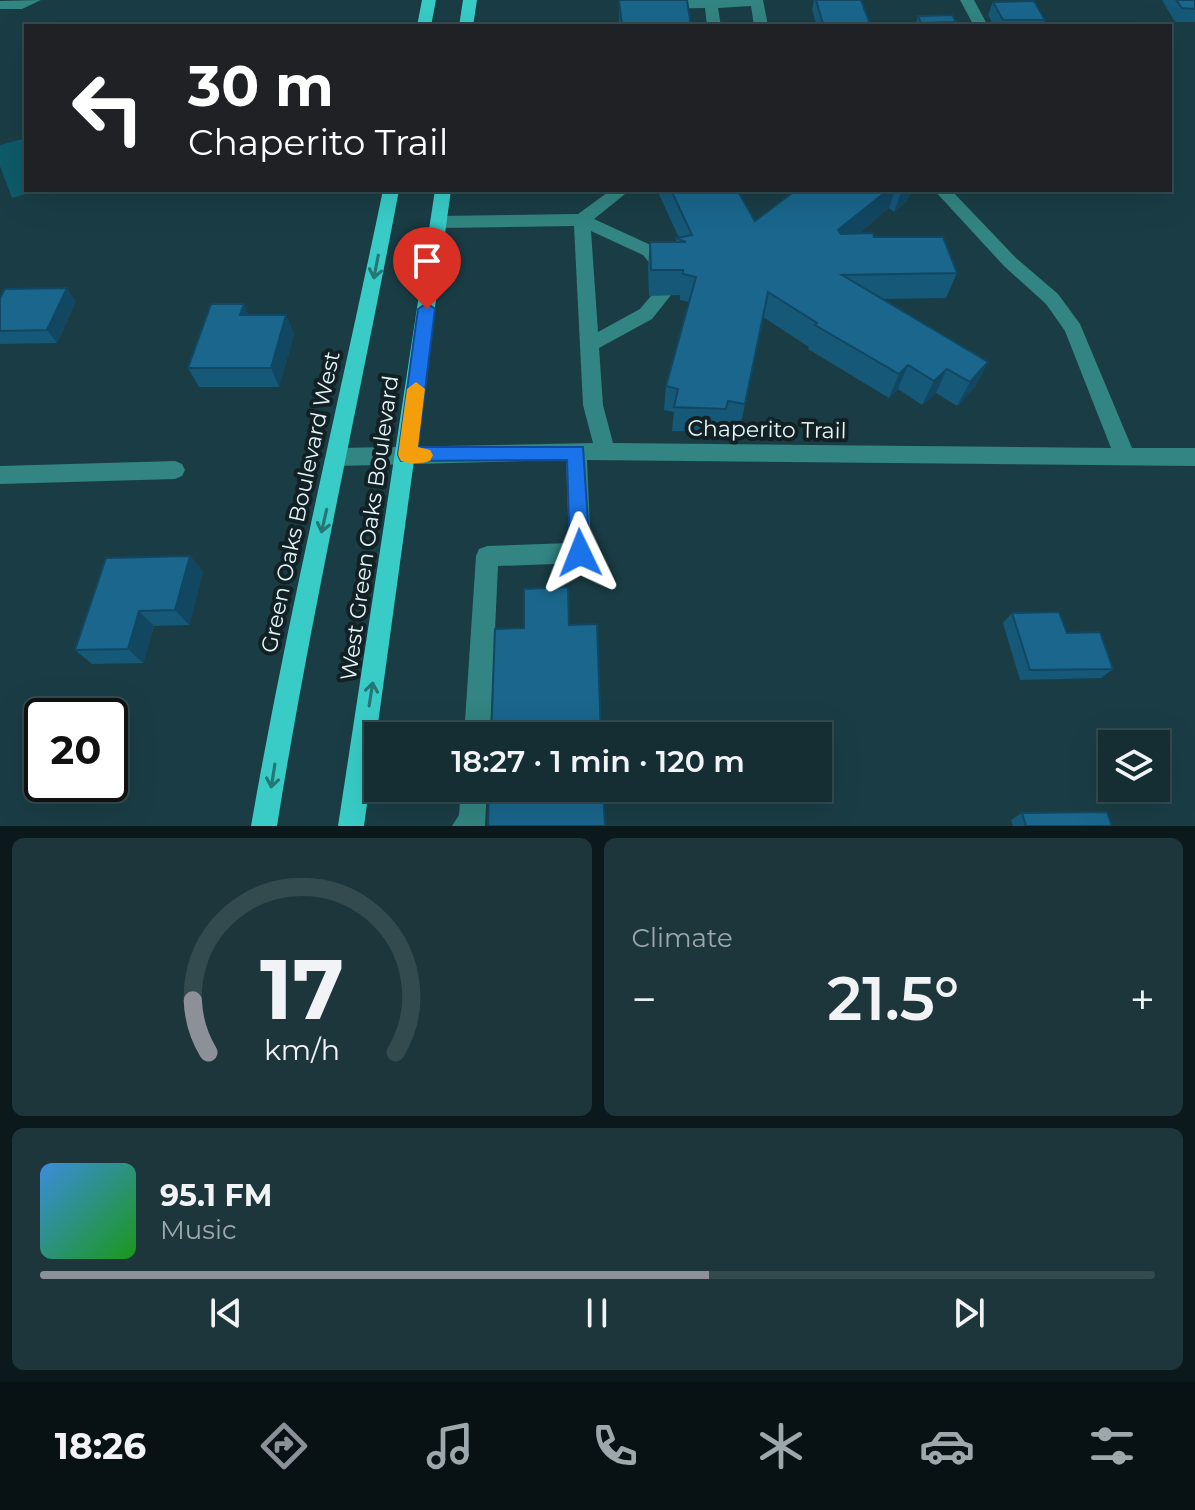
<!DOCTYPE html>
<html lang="en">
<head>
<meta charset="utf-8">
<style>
  body { margin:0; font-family:Montserrat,sans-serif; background:#1d363c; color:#f1f3f6; height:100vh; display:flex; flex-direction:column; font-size:30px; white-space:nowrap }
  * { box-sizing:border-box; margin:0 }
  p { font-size:26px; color:#9da8ac }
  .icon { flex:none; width:44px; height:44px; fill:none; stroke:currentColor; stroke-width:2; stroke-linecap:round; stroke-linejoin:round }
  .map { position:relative; height:826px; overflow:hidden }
  .drawer { display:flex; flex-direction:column; gap:12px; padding:12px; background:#0b191d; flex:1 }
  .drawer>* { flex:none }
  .banner { position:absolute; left:24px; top:24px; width:1148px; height:168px; border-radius:0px; box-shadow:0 8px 32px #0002,0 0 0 2px #334a4f; background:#202124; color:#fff; overflow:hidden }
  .controls { position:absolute; left:1098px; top:730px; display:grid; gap:16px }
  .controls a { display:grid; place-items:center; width:72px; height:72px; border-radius:0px; background:#142e34; box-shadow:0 8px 32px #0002,0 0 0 2px #334a4f; font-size:40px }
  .speed { position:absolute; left:24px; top:698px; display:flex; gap:16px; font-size:40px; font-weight:700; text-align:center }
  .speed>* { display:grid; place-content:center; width:104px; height:104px; border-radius:50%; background:#142e34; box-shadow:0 8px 32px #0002,0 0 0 2px #334a4f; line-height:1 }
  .speed .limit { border:4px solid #111; border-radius:12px; background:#fff; color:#111 }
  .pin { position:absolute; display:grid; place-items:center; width:68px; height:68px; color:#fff; margin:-82px -34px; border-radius:50% 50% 50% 0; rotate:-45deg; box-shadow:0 0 8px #0007 }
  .pin .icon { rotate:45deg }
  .me { position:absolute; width:88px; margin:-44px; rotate:358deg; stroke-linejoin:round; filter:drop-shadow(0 0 6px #0008) }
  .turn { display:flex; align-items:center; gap:28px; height:168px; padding:0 32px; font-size:36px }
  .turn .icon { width:104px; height:104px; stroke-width:2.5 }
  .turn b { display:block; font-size:56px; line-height:68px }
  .big { font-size:60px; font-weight:600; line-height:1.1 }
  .drawer .tile { flex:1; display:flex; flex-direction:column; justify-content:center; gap:12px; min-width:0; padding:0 28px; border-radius:12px; background:#1d363c }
  .drawer .dial { align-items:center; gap:0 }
  .dial svg { height:208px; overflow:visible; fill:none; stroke:#334a4f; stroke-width:7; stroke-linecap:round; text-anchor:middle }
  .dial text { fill:#f1f3f6; stroke:none }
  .song { display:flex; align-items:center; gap:24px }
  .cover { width:96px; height:96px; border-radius:12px; background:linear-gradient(135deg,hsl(210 70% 55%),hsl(120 70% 35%)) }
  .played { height:8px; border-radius:4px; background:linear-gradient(90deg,#8c9099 60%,#334a4f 60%) }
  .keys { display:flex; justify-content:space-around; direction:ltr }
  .heat { display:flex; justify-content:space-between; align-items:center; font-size:44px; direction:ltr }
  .drawer .tiles { flex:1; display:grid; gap:12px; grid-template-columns:1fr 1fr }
  .tile:last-child { grid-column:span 2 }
  .trip { position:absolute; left:364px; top:722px; width:468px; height:80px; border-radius:0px; background:#142e34; box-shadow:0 8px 32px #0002,0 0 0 2px #334a4f; font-weight:600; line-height:80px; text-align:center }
  .menu { display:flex; height:128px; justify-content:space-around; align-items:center; background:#081215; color:#9da8ac }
  .menu .icon { width:56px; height:56px }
  .menu .on { color:#8c9099 }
  .menu b { font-size:36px; color:#f1f3f6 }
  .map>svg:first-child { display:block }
  .green { fill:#0e5b69 }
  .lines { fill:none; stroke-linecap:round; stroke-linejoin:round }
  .minor { fill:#328582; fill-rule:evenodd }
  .major { fill:#39ccc7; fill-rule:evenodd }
  .wall { fill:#165878 }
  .shaded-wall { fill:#124762 }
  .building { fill:#1a668c; stroke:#124762; stroke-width:2 }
  .oneway { stroke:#267676 }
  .route { fill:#1a73e8; stroke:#114b97; stroke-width:2 }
  .slow { fill:#f59e0b }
  .labels { text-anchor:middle; stroke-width:8; stroke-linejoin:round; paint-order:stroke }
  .street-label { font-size:22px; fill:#e3f6fb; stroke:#132125 }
</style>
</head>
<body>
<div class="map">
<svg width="1195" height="826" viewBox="0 0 1195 826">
  <rect width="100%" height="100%" fill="#1a3d45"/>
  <path class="green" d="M26,138V190H40L12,198L0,166V145Z"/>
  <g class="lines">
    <path class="minor" d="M41,0L22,9H0V1Z
      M618,0H763L768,26H754L751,6L718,8L721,26H707L705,8L633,9Z
      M960,0H974L988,26H974Z
      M611,190H630L594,219L655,247L671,267L662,273L656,271L643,255L591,231L598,332L640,309L656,290H668L671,295L652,319L599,348L603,405L613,443L1111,448L1065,331L1046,304L1004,266L934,190H951L1016,258L1058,294L1080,324L1132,448H1195V466L587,460L591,553L588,560L580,563L498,566L490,736H464L476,556L479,549L487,546L569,543L566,460L338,466L331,463L328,457L331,451L338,448L593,443L583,405L574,226L438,228L430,222L438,216L578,214Z
      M175,461L182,464L185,470L182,476L175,479L0,484V466Z
      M461,788H487L485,826H452L459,815Z"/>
    <path class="major" d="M422,0H436L431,26H417Z
      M463,0H477L473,26H459Z
      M383,190H399C359,402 311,613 277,826H251C288,613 339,402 383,190Z
      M435,190H451L364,826H338Z"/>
  </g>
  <path class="wall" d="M619,0L691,26H619Z
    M814,0H861L870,24V26H817L812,10Z
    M1162,0H1195V22H1175Z
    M993,2L1045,20L1043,26H994L988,15Z
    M918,16L956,22L955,26H917L916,23Z
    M657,190H737L755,221L796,190H911L907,201L894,212L889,208L858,234L874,237L957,273L946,298L883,299L988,362L975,387L957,406L936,393L922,405L898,389L889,398L808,349L809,347L763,317L740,428L723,425L722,432L672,431L674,412L664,410L666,386L689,302L680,300V295L649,296L648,267L650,242H676V238H679Z
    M0,298L76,301L57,343L0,344Z
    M249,315H286L294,334L279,387H199L188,368Z
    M190,556L203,572L189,625L154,626L143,663L92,664L75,650Z
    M1012,613L1067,633L1113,669L1101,678L1020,680L1003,623Z
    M1022,813L1112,826H1013L1011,820Z"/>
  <path class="shaded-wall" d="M888,190H895L889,208L831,256L838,230Z
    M902,190H911L907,201L894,212Z
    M67,288L76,301L57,343L47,330Z
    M244,304L253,324L240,315Z
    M286,315L294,334L279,387L271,368Z
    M988,362L975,387L957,406L970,382Z
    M908,365L898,389L889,398L899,374Z
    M947,369L936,393L922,405L934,381Z
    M190,556L203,572L189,625L175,610Z
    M139,611L154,626L143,663L128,649Z"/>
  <path class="building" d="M619,0H687L691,26H622Z
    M816,0H861L870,24H823Z
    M1176,0H1195V9L1182,8Z
    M1034,1L1045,20H1003L993,2Z
    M952,15L956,22L921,23L918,16Z
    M671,190H737L755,221L796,190H888L838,230L841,234L873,233L874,237H943L957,273L842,275L988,362L970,382L947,369L934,381L908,365L899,374L815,325L817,323L768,292L745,404L728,401L726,409L674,407L678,389L666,386L696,277L683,274V270H651L650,242H686L676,238L692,235Z
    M67,288L47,330L0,331V298L5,289Z
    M211,304H244L240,315H286L271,368H188Z
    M190,556L175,610L139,611L128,649L75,650L106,558Z
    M568,587L569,625L597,624L601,736H491L495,629L524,628V589Z
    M1059,612L1067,633L1100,632L1113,669L1030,670L1012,613Z
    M489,788H603L605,826H488Z
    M1107,812L1112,826H1026L1022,813Z"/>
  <defs><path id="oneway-shaft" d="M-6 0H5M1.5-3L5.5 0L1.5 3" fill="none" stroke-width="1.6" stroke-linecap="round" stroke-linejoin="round" transform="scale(2)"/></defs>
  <g class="oneway">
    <use href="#oneway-shaft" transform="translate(376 267) rotate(101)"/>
    <use href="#oneway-shaft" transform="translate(324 521) rotate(103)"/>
    <use href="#oneway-shaft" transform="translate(371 694) rotate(-81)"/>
    <use href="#oneway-shaft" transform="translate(273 776) rotate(99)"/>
  </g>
  <path class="route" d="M427,303L435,309L418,447H583L590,553L587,559L580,562L573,559L570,553L567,460L401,461L398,455L418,309Z"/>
  <path class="slow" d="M416,382L425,389L418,447L430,450L433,455L430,461C420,464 410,464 401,461L398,455L407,389Z"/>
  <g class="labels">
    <g class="street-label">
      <text transform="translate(767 429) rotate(1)" y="8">Chaperito Trail</text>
      <text transform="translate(300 502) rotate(-78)" y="8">Green Oaks Boulevard West</text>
      <text transform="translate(369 528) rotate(-82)" y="8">West Green Oaks Boulevard</text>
    </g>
  </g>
</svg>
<div class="controls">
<a><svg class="icon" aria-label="layers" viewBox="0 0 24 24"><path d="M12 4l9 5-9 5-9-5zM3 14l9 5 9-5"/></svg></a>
</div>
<div class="speed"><div class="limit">20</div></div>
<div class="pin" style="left:427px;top:309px;background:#d93025"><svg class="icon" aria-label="arrive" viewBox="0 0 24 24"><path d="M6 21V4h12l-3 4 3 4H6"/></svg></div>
<svg class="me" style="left:580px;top:553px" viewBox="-20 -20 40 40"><path d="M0-17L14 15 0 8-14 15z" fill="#1a73e8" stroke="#fff" stroke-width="4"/></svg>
<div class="trip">18:27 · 1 min · 120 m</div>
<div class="banner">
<div class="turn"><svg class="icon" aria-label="left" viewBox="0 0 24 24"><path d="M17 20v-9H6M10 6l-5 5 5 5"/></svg><div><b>30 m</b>Chaperito Trail</div></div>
</div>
</div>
<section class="drawer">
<div class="tiles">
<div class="tile dial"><svg viewBox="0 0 100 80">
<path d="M14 69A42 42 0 1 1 86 69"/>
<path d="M14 69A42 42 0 0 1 8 49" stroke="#8c9099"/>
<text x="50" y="56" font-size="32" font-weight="700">17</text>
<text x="50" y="72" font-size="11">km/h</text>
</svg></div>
<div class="tile"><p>Climate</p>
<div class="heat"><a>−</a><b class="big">21.5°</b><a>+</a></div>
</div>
<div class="tile">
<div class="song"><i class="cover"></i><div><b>95.1 FM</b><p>Music</p></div></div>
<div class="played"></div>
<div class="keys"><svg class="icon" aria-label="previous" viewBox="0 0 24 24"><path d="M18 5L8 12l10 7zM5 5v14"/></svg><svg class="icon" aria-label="pause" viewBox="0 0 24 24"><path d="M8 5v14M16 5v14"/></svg><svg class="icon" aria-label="next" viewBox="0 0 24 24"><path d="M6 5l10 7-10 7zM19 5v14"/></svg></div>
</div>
</div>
</section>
<nav class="menu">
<b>18:26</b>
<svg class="icon on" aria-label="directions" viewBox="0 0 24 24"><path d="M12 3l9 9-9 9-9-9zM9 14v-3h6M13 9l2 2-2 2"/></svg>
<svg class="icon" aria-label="music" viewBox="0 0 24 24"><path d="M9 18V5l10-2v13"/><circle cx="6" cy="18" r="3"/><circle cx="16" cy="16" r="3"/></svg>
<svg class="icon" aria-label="phone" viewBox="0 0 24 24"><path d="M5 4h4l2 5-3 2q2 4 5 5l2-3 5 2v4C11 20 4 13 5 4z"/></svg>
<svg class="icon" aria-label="climate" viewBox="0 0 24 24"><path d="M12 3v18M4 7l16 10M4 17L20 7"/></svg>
<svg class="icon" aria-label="car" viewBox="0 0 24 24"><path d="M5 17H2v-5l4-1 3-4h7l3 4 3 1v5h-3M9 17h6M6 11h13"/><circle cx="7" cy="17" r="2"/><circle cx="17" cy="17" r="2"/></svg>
<svg class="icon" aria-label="filters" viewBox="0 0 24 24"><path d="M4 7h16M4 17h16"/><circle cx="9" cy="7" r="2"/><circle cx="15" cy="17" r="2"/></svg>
</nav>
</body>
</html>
